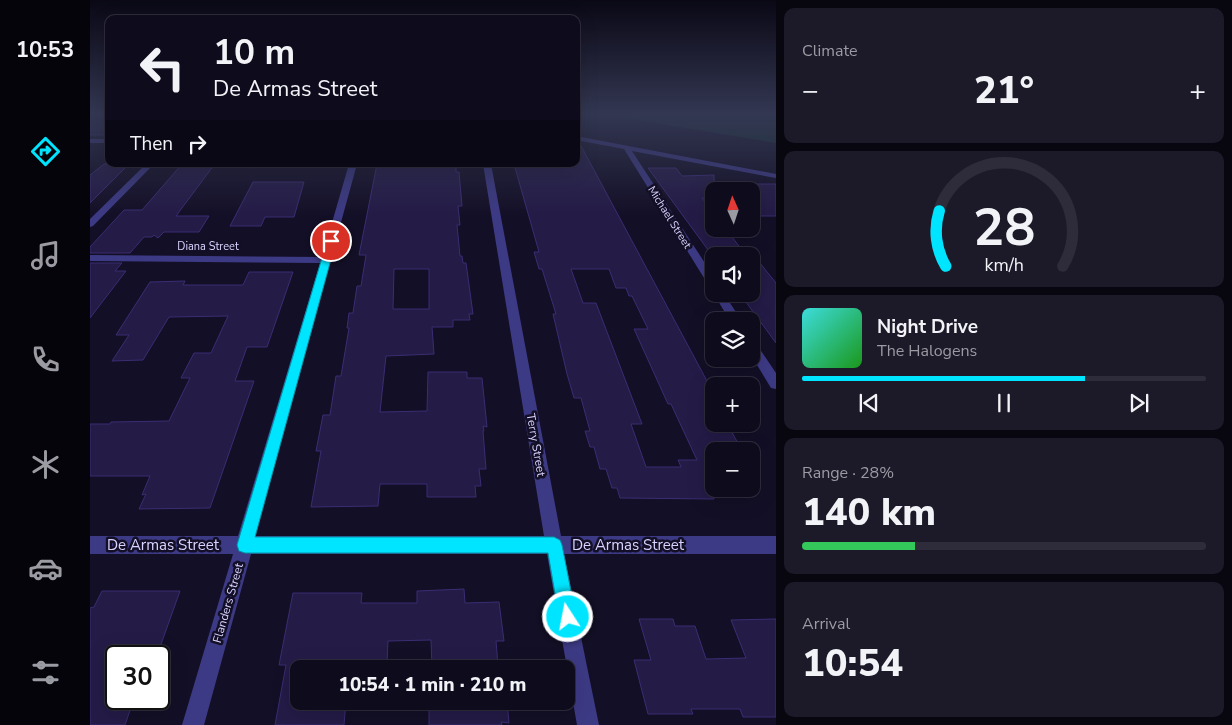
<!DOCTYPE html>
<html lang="en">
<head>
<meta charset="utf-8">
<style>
  body { margin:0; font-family:"Nunito Sans",sans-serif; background:#1c1929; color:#f1f3f6; height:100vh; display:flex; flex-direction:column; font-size:19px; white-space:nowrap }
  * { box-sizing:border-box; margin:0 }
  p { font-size:16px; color:#9b9ba3 }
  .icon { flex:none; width:28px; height:28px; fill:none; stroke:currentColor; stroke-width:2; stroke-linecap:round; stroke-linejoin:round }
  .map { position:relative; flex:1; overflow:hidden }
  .sheet { display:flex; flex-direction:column; gap:8px; padding:8px; background:#08060f; width:456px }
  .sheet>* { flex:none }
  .guide { position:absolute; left:15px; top:15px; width:475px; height:152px; border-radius:10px; box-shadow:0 5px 20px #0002,0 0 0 1px #2e2b3b; background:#0e0b1c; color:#f1f3f6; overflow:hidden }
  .needle { width:32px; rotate:357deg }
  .tools { position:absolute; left:615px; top:182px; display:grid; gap:10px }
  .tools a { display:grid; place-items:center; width:55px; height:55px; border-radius:10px; background:#0e0b1c; box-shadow:0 5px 20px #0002,0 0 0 1px #2e2b3b; font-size:25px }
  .speed { position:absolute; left:15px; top:645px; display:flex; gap:10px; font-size:25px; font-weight:700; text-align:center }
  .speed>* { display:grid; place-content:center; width:65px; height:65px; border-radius:50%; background:#0e0b1c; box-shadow:0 5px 20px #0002,0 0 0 1px #2e2b3b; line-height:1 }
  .speed .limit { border:2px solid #111; border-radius:8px; background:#fff; color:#111 }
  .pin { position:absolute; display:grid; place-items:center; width:42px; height:42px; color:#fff; margin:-21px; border:2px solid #fff; border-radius:50%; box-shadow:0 1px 5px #0007 }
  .me { position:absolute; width:55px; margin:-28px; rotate:349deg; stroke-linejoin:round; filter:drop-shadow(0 0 4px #0008) }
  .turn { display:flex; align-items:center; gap:18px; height:105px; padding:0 25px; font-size:22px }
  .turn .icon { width:65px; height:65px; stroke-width:2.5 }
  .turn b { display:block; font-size:35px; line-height:42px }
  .then { display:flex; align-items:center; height:48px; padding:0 25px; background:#0003; gap:10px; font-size:19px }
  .big { font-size:38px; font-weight:800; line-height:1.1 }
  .sheet .widget { flex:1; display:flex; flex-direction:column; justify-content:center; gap:8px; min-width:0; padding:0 18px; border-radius:10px; background:#1c1929 }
  .sheet .dial { align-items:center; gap:0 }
  .dial svg { height:130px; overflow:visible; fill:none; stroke:#2e2b3b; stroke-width:7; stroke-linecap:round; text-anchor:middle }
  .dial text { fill:#f1f3f6; stroke:none }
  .song { display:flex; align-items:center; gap:15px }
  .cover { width:60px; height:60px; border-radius:8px; background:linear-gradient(135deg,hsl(180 70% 55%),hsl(120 70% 35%)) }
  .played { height:5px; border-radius:2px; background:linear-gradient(90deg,#00e5ff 70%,#2e2b3b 70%) }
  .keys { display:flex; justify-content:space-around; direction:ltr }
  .heat { display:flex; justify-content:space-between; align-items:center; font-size:28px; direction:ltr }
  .charge { height:8px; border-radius:4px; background:linear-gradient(90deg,#34c759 28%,#2e2b3b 0) }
  .trip { position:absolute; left:200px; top:660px; width:285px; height:50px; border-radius:10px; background:#0e0b1c; box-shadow:0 5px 20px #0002,0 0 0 1px #2e2b3b; font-weight:800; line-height:50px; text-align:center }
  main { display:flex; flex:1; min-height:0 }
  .menu { display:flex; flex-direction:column; width:90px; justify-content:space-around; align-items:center; background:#06040b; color:#9b9ba3 }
  .menu .icon { width:35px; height:35px }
  .menu .current { color:#00e5ff }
  .menu b { font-size:22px; color:#f1f3f6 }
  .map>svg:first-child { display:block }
  .green { fill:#12302f }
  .building { fill:#241b47; stroke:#3b2d73; fill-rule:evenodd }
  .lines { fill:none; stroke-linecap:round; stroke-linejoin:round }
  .minor { fill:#3d3a85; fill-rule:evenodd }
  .route { fill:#00e5ff; stroke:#0095a6 }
  .labels { text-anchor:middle; stroke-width:5; stroke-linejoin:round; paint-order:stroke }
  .far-street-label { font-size:11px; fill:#d9d4ff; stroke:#130f26 }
  .street-label { font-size:12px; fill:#d9d4ff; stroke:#130f26 }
  .near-street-label { font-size:15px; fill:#d9d4ff; stroke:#130f26 }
</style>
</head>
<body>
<main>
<nav class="menu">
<b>10:53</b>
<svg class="icon current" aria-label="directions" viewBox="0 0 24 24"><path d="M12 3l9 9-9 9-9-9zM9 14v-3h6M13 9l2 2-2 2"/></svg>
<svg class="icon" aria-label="music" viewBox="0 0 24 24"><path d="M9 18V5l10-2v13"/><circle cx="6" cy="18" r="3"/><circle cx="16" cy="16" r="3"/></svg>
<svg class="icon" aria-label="phone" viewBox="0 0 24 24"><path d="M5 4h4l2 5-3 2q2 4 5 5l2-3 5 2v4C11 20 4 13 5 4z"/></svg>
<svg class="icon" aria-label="climate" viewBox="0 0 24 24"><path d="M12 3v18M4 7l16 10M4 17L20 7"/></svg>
<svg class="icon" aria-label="car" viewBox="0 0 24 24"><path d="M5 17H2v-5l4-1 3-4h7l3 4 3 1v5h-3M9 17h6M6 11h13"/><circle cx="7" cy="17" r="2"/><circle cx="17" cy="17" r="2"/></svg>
<svg class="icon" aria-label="filters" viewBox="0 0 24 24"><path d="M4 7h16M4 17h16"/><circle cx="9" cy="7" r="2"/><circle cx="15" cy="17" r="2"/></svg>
</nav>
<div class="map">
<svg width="686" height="725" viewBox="0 0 686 725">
  <rect width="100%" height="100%" fill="#130f26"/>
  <path class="green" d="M511,114H686V143Z"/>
  <path class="building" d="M6,114H19V135H0V118Z
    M486,142H489L617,381L624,390V424H633L635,427H639L650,447L624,448V499L530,498L527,488H522L516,469H510L504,447H500L495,431H500L491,398H484L477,374L463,314H466L452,269H449L444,252H449L424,164H486ZM481,269H519L526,288H536L539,296H542L558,329H544L578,404H581L607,460H588L591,467H556L541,424H552L506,303H493Z
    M14,164H39L0,203V175Z
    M92,164L124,165L86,216H119L109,232H74L68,238L64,235L62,237H54L40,253H0V247L34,210H52Z
    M287,164L363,165V167H366V172H369L372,206H368L370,225H367L370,256H372L373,263H376L383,314H379L380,320H363V327H342L344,354L296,356L290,412L337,411L338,372H377V378H392L397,427L393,426L394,431H393L396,469H389L391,486H385L386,497H337V484H290L288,506L221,507L231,451H226L233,415H240L246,376H251L259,328H257L259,313H263L267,286H271L276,255H269ZM304,269H339V309H303Z
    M558,168H586L592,176L624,175V198H612L624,213V229H636L655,254H621Z
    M163,182H214L204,217H175L171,226H140Z
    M661,184H686V216H661Z
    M661,252L686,283V343L650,294H661Z
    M0,263H32L25,271H36L0,318Z
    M159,272H203L177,347H157L145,381H164L120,508L49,509L56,494L52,495L60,476H0V424H20L21,422L79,421L100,378H91L104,353H121L138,316L79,317L53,360L22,361L39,335H26L60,282L95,281L93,285H153Z
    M374,589L375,603L409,602L414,641H406L408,665L344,669V666H342L341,640L298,641L297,665H209V701H256L254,725H185L196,665H189L203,593H272L271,603H327V591Z
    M12,591H90L70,647H26V699H44L35,725H0V608L4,607Z
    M549,619H583L585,626H605L616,659L656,658L641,620L686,619V717H653L650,709H601L603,714H558L544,660H561Z
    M339,701L417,702L419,723L411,722L412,725H339Z"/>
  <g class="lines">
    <path class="minor" d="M486,136L686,174V178L542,151L624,277V289L619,286L534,149L486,140Z
      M0,139H19V143H0Z
      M56,164H64L3,226L0,227V219Z
      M259,164H267L165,536H454L393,164H401L471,536H686V554H474L509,725H487L457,554H161L114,725H92L143,554H0V536H148L230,263L0,261V255L232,257Z
      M624,294H634L652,321H640Z
      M661,341L665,342L686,373V389L681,388L661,355Z"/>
  </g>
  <linearGradient id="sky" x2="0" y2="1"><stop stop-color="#0a0815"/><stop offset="0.53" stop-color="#333752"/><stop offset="1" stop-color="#333752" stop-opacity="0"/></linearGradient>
  <rect width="686" height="215" fill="url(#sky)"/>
  <path class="route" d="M241,238L246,241L165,537H464L470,540L472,545L486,617L484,623L478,626L471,623L469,617L458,553H155L149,551L147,545L237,241Z"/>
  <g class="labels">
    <g class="far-street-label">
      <text transform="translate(580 217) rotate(58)" y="4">Michael Street</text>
      <text x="118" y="250">Diana Street</text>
    </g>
    <g class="street-label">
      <text transform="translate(446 445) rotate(80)" y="4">Terry Street</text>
      <text transform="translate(138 603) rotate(-74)" y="4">Flanders Street</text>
    </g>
    <g class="near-street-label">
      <text x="73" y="550">De Armas Street</text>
      <text x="538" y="550">De Armas Street</text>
    </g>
  </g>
</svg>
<div class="tools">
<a><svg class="needle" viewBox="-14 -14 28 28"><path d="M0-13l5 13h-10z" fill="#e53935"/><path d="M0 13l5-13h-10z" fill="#9b9ba3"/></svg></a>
<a><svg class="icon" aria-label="sound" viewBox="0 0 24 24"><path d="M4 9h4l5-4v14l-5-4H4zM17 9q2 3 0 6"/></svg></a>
<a><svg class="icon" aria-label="layers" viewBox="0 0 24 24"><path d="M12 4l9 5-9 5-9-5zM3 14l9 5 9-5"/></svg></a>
<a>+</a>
<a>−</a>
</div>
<div class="speed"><div class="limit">30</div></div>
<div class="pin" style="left:241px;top:241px;background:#d93025"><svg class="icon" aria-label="arrive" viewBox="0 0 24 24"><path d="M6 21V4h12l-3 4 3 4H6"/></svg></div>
<svg class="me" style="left:478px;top:617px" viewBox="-20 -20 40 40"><circle r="17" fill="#00e5ff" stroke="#fff" stroke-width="3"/><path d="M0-11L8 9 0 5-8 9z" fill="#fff"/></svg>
<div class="trip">10:54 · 1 min · 210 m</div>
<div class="guide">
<div class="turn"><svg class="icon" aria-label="left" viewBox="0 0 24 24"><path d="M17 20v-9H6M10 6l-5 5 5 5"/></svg><div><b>10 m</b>De Armas Street</div></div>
<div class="then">Then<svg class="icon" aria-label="right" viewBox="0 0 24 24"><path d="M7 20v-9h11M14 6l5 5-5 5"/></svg></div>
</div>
</div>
<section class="sheet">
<div class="widget"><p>Climate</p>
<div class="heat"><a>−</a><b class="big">21°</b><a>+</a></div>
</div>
<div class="widget dial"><svg viewBox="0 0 100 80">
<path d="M14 69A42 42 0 1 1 86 69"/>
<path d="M14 69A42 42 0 0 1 10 35" stroke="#00e5ff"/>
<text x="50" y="56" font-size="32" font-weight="700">28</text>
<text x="50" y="72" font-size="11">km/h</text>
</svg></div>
<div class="widget">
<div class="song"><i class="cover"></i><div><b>Night Drive</b><p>The Halogens</p></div></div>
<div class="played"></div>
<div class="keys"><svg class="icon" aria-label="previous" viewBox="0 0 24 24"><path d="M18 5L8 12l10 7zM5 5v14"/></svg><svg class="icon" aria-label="pause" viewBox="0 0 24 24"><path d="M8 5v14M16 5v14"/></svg><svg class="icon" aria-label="next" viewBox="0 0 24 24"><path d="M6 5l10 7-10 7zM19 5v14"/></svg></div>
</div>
<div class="widget"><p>Range · 28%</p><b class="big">140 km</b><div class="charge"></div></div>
<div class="widget"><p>Arrival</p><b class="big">10:54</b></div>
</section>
</main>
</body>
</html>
